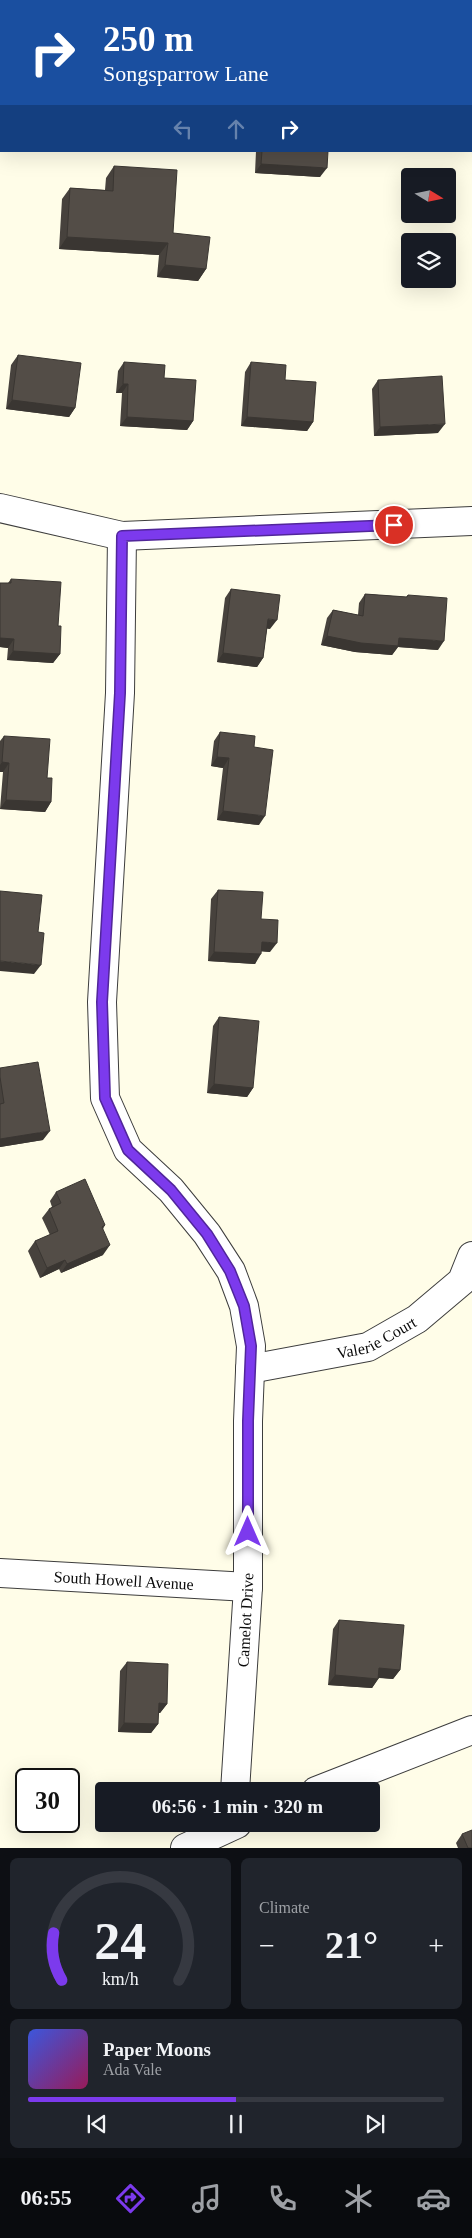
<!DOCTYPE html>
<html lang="en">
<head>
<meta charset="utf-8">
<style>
  body { margin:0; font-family:Georgia,serif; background:#20242c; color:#f1f3f6; height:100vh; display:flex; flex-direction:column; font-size:19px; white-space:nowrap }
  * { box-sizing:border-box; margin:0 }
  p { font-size:16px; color:#9ea1a6 }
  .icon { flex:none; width:28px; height:28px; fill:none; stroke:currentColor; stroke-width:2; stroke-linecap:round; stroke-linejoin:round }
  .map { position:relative; height:1848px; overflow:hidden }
  .side { display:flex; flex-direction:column; gap:10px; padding:10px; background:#0d0f14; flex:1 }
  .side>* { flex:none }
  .banner { position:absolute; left:0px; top:0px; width:472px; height:152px; box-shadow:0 5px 20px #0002; background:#1a4fa0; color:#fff; overflow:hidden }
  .needle { width:32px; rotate:100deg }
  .buttons { position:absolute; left:401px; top:168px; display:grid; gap:10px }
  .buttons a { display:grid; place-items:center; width:55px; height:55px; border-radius:5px; background:#171b24; box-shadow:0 5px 20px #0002; font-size:25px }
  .speed { position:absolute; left:15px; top:1768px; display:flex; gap:10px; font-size:25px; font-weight:700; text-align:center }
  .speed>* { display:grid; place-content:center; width:65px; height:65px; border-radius:50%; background:#171b24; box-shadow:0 5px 20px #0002; line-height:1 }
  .speed .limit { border:2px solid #111; border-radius:8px; background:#fff; color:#111 }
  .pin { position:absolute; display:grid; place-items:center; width:42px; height:42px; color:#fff; margin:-21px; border:2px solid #fff; border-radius:50%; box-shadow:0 1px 5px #0007 }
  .me { position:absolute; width:55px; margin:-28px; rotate:0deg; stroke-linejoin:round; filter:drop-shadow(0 0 4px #0008) }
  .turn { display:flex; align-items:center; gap:18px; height:105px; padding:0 20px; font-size:22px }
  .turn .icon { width:65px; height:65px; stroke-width:2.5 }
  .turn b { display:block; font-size:35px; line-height:42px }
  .lanes { display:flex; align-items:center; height:48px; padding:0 20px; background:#0003; justify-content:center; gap:25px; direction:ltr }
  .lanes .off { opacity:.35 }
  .big { font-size:38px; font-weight:700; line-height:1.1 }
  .side .tile { flex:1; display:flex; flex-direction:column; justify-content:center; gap:8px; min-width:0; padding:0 18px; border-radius:8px; background:#20242c }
  .side .dial { align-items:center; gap:0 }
  .dial svg { height:130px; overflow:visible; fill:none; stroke:#363941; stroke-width:7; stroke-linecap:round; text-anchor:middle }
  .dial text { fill:#f1f3f6; stroke:none }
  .song { display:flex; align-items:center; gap:15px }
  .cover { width:60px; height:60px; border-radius:8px; background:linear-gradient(135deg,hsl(230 70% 55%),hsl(330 70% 35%)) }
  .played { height:5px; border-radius:2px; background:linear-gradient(90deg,#7c3aed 50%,#363941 50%) }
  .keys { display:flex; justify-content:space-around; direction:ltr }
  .heat { display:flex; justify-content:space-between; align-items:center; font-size:28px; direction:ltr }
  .side .tiles { flex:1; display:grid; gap:10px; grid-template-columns:1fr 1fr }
  .tile:last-child { grid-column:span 2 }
  .trip { position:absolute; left:95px; top:1782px; width:285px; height:50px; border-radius:5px; background:#171b24; box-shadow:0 5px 20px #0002; font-weight:700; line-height:50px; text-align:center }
  .tabs { display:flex; height:80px; justify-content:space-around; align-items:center; background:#090b0e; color:#9ea1a6 }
  .tabs .icon { width:35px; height:35px }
  .tabs .current { color:#7c3aed }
  .tabs b { font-size:22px; color:#f1f3f6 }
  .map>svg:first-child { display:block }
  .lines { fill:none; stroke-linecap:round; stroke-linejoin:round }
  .minor-casing { stroke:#3d3d3d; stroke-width:30 }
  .minor { stroke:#fff; stroke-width:28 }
  .wall { fill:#47423d }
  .shaded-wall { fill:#3a3632 }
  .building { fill:#534d47; stroke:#3a3632 }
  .route-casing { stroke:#51269a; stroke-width:12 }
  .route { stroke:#7c3aed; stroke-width:9 }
  .labels { text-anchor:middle; stroke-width:5; stroke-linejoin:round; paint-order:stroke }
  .street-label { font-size:16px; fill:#0a0a0a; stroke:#fff }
</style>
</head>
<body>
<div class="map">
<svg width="472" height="1848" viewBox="0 0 472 1848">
  <rect width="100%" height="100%" fill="#fffde8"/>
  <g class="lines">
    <defs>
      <g id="minor">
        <path d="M0,508L122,536L472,521"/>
        <path d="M122,536L120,693L102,1002L105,1098L128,1150L171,1190L207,1234L231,1271L244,1306L251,1346L248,1421V1587L235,1791"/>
        <path id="s1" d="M250,1369L368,1347L417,1319L462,1281L472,1256"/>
        <path id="s2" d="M0,1573L248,1587"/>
        <path d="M316,1791L472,1730"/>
        <path d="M185,1848L237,1824"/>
      </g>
    </defs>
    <use href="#minor" class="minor-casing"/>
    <use href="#minor" class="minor"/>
  </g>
  <path class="wall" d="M1,80V115H0V81Z
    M256,151H328L320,177L255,173Z
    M114,166L173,233L206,269L198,281L157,277L159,255L59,249L62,199L70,188L105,190L106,178Z
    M18,355L75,408L69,417L6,409L11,365Z
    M124,362L164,378L193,421L187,430L120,426L122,393H116L118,371Z
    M251,362L285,380L313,422L307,431L241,426L245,372Z
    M378,380L438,433L374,436L372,389Z
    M11,579L58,626L60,654L53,663L7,660L8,648L0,647V583H8Z
    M231,589L270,629L267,628L263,658L257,667L217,662L225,598Z
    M365,594L406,597L408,595L438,650L398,647L392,655L355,652L321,645L327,618L333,610L358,615L359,603Z
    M220,732L254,747L259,825L217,820L223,768L211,766L214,741Z
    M4,736L47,778L51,802L45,812L0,809L3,772H0V741Z
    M218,890L261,919L270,952L261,951L255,964L208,961L211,899Z
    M219,1017L253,1088L247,1097L207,1093L213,1026Z
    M0,1068L43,1140L0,1147Z
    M56,1192L105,1225L103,1229V1255L61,1273L59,1269L40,1278L28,1251L35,1241L50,1235L42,1218L49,1209L52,1207L50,1201Z
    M339,1620L400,1670L393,1679L379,1678L372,1688L328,1685L333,1629Z
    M127,1662L167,1704L160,1713H158V1724L151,1733L118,1732L120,1671Z
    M462,1834L472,1848H458L456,1843Z"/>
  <path class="shaded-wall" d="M0,105H1V115H0Z
    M261,164L327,168L320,177L255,173Z
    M67,237L168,243L159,255L59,249Z
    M165,265L206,269L198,281L157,277Z
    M123,384H128L122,393H116Z
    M12,400L75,408L69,417L6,409Z
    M127,417L193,421L187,430L120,426Z
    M247,417L313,422L307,431L241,426Z
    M445,424L438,433L374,436L380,427Z
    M268,619L277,620L270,629L262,628Z
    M327,636L399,638L444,641L438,650L398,647L392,655L355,652L321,645Z
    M0,638L14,639L8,648L0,647Z
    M13,651L60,654L53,663L7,660Z
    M223,653L263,658L257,667L217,662Z
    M217,757L229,758L223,768L211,766Z
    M2,762L9,763L3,772H0V765Z
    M6,800L51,802L45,812L0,809Z
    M223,811L265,816L259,825L217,820Z
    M262,942L277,943L270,952L256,951Z
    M214,952L261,954L255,964L208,961Z
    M0,961L41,965L34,974L0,971Z
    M214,1084L253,1088L247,1097L207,1093Z
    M50,1131L43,1140L0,1147V1139Z
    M110,1245L103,1255L61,1273L67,1264Z
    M65,1260L59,1269L40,1278L47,1268Z
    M379,1668L400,1670L393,1679L373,1677Z
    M335,1675L378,1679L372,1688L328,1685Z
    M159,1703L167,1704L160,1713L152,1712Z
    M124,1723L158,1724L151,1733L118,1732Z"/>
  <path class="building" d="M1,92V105H0Z
    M262,151H328L327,168L261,164Z
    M114,166L177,170L173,233L210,237L206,269L165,265L168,243L67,237L70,188L113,191Z
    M18,355L81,363L75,408L12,400Z
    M124,362L165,365L164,378L196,380L193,421L127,417L128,384H123Z
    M251,362L286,365L285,380L316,382L313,422L247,417Z
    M442,376L445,424L380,427L378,380Z
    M11,579L61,582L58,626H61L60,654L13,651L14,639L0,638V583H11Z
    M231,589L280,595L277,620L268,619L263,658L223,653Z
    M365,594L407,597L408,595L447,598L444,641L399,638L398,646L361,643L327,636L333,610L363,616Z
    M220,732L255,736L254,747L273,750L265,816L223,811L229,758L217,757Z
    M4,736L50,739L47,778H52L51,802L6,800L9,763L2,762Z
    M218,890L263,892L261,919L278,920L277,943L262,942L261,954L214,952Z
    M0,891L42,895L38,932L44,933L41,965L0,961Z
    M219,1017L259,1021L253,1088L214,1084Z
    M38,1062L50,1131L0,1139V1104L4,1103L0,1077V1068Z
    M85,1179L105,1225L102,1227L110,1245L67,1264L65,1260L47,1268L35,1241L58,1231L49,1209L61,1203L56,1192Z
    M339,1620L404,1625L400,1670L379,1668L378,1679L335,1675Z
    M127,1662L168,1664L167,1704L159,1703L158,1724L124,1723Z
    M472,1830V1848H468L462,1834Z"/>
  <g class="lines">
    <defs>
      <path id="route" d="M248,1532V1421L251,1346L244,1306L230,1271L207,1234L171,1190L128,1150L105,1098L102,1002L120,693L122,536L394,525"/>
    </defs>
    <use href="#route" class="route-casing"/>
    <use href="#route" class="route"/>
  </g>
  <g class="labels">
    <g class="street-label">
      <text dy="6" stroke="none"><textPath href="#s1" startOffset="131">Valerie Court</textPath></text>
      <text dy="6" stroke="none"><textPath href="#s2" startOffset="124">South Howell Avenue</textPath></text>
      <text transform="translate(245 1620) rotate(-87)" y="6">Camelot Drive</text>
    </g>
  </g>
</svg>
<div class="buttons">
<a><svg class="needle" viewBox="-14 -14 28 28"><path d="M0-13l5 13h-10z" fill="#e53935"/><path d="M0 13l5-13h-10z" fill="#9ea1a6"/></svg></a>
<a><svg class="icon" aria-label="layers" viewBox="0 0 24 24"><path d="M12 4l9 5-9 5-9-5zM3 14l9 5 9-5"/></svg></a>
</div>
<div class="speed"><div class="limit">30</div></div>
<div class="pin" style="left:394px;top:525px;background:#d93025"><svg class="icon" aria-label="arrive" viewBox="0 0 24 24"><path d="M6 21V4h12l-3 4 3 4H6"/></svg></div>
<svg class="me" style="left:248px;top:1532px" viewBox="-20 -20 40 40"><path d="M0-17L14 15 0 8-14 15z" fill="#7c3aed" stroke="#fff" stroke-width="4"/></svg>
<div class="trip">06:56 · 1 min · 320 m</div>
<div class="banner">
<div class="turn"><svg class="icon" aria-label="right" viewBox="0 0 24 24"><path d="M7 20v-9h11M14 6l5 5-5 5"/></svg><div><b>250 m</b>Songsparrow Lane</div></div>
<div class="lanes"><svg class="icon off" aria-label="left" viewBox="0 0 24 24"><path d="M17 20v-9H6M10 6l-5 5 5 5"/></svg><svg class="icon off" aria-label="ahead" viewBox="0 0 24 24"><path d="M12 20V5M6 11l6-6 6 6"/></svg><svg class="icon" aria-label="right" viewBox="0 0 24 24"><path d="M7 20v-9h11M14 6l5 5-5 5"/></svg></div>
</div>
</div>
<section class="side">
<div class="tiles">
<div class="tile dial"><svg viewBox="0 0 100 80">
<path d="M14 69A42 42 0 1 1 86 69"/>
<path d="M14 69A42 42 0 0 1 9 40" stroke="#7c3aed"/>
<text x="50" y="56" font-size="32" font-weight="700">24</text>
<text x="50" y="72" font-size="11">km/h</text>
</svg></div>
<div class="tile"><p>Climate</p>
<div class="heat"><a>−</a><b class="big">21°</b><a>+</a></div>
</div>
<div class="tile">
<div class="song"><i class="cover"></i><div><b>Paper Moons</b><p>Ada Vale</p></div></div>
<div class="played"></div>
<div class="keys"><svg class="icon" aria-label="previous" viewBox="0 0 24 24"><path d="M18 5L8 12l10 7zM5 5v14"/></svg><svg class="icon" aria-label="pause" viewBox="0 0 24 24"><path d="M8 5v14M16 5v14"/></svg><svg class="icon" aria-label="next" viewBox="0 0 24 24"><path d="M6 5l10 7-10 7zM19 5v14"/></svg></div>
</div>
</div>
</section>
<nav class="tabs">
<b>06:55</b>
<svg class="icon current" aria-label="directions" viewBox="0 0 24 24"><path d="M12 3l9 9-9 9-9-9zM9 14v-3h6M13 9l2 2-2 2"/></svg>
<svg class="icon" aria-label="music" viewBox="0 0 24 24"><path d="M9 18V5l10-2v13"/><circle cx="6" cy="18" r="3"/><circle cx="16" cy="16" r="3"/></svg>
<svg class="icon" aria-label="phone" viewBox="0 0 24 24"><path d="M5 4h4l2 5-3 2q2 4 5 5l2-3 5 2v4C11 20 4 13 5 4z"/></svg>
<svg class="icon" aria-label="climate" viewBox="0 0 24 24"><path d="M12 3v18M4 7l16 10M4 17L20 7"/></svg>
<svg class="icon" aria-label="car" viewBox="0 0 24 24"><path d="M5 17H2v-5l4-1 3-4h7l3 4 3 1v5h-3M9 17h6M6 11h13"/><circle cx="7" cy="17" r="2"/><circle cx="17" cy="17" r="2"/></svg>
</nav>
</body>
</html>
